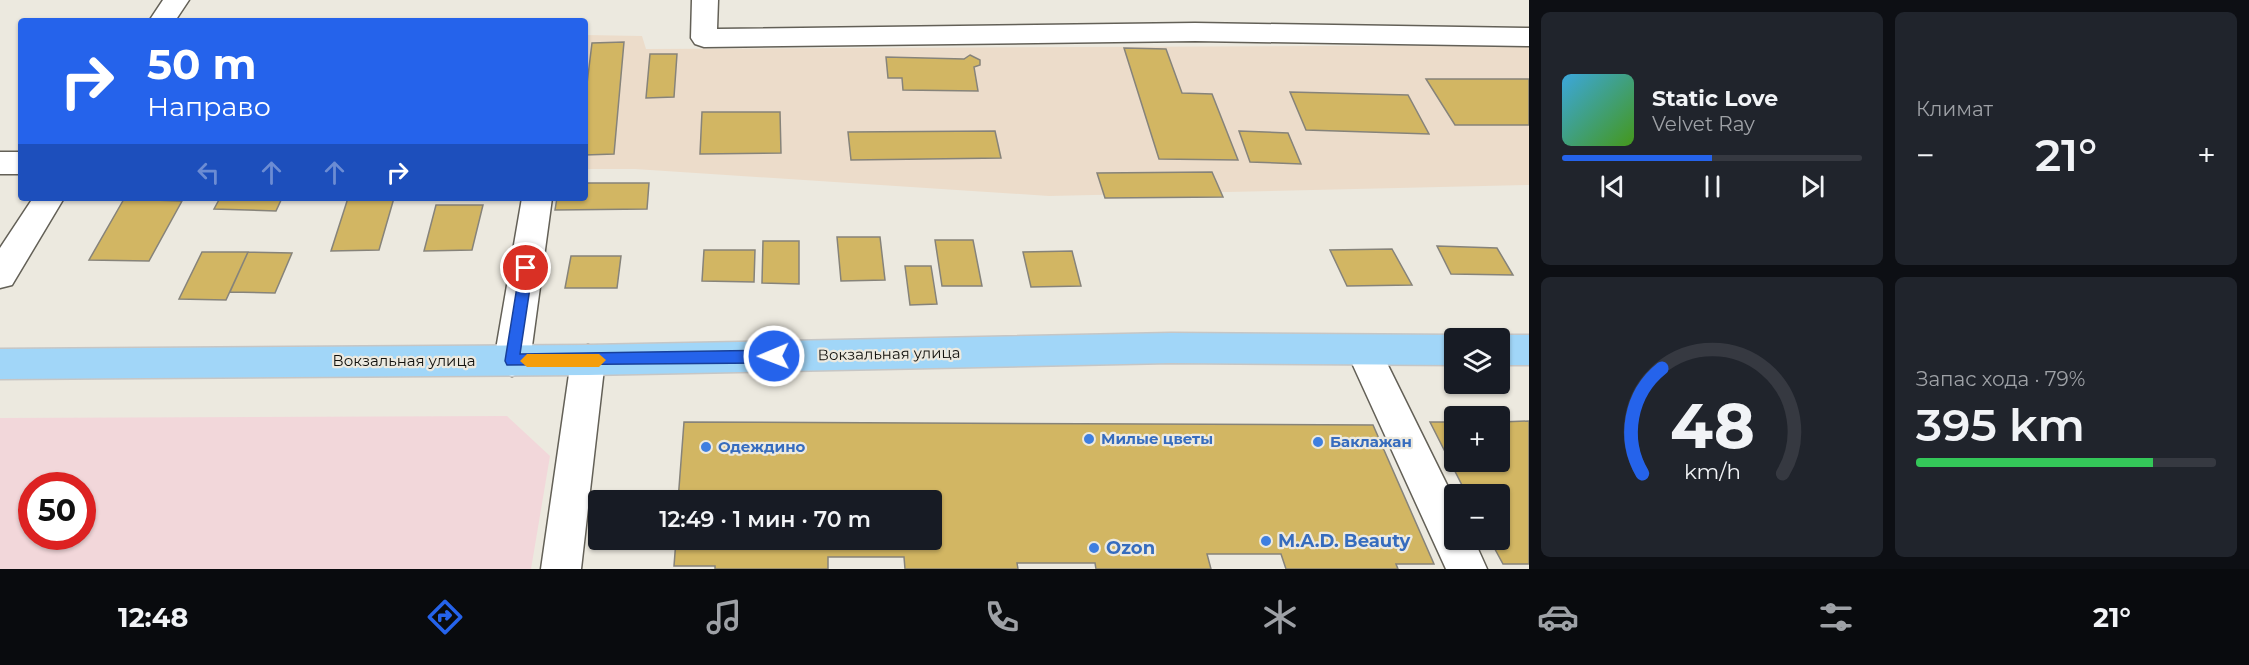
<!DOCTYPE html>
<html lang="ru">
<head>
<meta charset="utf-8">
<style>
  body { margin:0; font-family:Montserrat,sans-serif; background:#20242c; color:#f1f3f6; height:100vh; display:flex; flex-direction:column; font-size:22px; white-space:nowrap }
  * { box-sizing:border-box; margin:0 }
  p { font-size:20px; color:#9ea1a6 }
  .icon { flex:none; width:33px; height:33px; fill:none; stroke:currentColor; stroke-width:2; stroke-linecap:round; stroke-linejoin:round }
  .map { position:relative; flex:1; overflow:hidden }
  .panel { display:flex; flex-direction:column; gap:12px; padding:12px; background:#0d0f14; width:720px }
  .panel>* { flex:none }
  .hud { position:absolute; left:18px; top:18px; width:570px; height:183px; border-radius:6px; box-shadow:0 2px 4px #0004; background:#2563eb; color:#fff; overflow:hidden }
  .controls { position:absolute; left:1444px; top:328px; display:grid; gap:12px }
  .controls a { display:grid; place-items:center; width:66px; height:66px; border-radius:6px; background:#171b24; box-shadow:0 2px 4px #0004; font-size:30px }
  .speed { position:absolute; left:18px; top:472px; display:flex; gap:12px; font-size:30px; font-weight:700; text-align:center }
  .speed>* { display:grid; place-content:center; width:78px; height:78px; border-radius:50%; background:#171b24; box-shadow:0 2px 4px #0004; line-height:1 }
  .speed .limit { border:9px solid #d22; background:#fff; color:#111 }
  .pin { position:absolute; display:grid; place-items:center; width:51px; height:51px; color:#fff; margin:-26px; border:3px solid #fff; border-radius:50%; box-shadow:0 2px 6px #0007 }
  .me { position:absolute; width:66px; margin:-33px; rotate:269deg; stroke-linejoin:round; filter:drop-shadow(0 0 4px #0008) }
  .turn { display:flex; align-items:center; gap:21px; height:126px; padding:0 30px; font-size:27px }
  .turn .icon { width:78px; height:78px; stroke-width:2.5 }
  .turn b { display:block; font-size:42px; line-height:51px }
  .lanes { display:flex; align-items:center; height:57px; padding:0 30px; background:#0003; justify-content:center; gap:30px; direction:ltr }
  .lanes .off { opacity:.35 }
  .big { font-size:45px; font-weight:600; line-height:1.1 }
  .panel .tile { flex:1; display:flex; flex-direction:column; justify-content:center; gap:9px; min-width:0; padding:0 21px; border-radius:9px; background:#20242c }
  .panel .dial { align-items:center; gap:0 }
  .dial svg { height:156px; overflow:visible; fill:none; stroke:#363941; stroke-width:7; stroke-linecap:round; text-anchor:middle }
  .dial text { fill:#f1f3f6; stroke:none }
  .song { display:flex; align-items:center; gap:18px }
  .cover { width:72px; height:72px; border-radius:9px; background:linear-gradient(135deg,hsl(200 70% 55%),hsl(100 70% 35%)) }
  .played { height:6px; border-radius:3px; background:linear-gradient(90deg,#2563eb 50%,#363941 50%) }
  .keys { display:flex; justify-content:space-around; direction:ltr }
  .heat { display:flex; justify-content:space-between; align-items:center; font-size:33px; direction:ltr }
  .charge { height:9px; border-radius:4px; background:linear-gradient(90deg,#34c759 79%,#363941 0) }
  .panel .tiles { flex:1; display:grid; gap:12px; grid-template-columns:repeat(2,1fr) }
  .trip { position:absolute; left:588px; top:490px; width:354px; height:60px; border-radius:6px; background:#171b24; box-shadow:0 2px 4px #0004; font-weight:600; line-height:60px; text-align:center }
  .menu { display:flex; height:96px; justify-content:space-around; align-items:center; background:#090b0e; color:#9ea1a6 }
  .menu .icon { width:42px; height:42px }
  .menu .active { color:#2563eb }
  .menu b { font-size:27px; color:#f1f3f6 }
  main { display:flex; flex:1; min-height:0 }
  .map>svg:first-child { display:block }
  .industrial { fill:#ecdcca }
  .education { fill:#f2d7da; fill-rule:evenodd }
  .building { fill:#d2b663; stroke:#86837a; stroke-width:1.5 }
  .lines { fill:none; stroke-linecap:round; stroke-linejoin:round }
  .minor-casing { stroke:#636057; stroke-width:3 }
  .major-casing { stroke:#c6c6c5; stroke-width:3 }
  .minor { fill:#fff; fill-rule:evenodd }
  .major { fill:#a1d6f8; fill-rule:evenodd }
  .route { fill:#2563eb; stroke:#184099; stroke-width:1.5 }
  .slow { fill:#f59e0b }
  .shop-dot { fill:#3f7fe0; stroke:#ece9df; stroke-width:2 }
  .labels { text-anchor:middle; stroke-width:4.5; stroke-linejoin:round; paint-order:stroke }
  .street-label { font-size:15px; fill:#12110d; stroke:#ece9df }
  .shop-label { font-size:15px; font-weight:bold; fill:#366cbe; stroke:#ece9df; text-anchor:start }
  .near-shop-label { font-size:18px; font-weight:bold; fill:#366cbe; stroke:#ece9df; text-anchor:start }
</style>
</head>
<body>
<main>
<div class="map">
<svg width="1529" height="569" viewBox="0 0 1529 569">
  <rect width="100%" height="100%" fill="#ece9df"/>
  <path class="industrial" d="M585,35L642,36L646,49L1529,45V185L1049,196L635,169H585Z"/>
  <path class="education" d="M507,416L550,456L531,569H0V418ZM32,486H82V537H32Z"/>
  <path class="building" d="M624,42L614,154L585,155V100L592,43Z
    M1124,48L1166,49L1182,93L1212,94L1238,160L1159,159Z
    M650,54H677L674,97L646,98Z
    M970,55L980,60V65L974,67L978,91L903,90L902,78H888L886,57L964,59Z
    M1426,79H1529V125H1455Z
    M1290,92L1408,95L1429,134L1306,130Z
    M702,112H780L781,153L700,154Z
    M995,131L1001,158L851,160L848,132Z
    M1239,131L1288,133L1301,164L1250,162Z
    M1212,172L1223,197L1105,198L1097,173Z
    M585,183H649L647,209L555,210L557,198H585Z
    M220,198H282L276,211L214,209Z
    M348,198H394L379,250L331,251Z
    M124,199L182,201L149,261L89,260Z
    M436,205H483L472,250L424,251Z
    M837,237H880L885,280L841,281Z
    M935,240H973L982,286H942Z
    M763,241H799V284L762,283Z
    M1437,246L1497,248L1513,275L1451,274Z
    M1392,249L1412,285L1347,286L1330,250Z
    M704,250H755L754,282L702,281Z
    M1072,251L1081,286L1031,287L1023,252Z
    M202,252H248L226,300L179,299Z
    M248,252L292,253L275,293L230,292Z
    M571,256H621L617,288H565Z
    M905,266H931L937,304L910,305Z
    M1529,421V564H1503L1490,540H1500V495H1467L1430,422H1455V462H1500V422Z
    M684,422L1373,425L1434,564H1396L1398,569H1286L1281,554H1207L1211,569H1096L1095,563H1017L1018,569H905L904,557H828V569H715V566H674L676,540H932V501H678Z"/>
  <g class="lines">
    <defs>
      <path id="minor" d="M163,0H189L175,21H149Z
        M692,0H718L717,29L1195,23L1529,28V46L1195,41L704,47L695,44L691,38Z
        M0,152H21V174H0Z
        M33,198H64L12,285L0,288V248Z
        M522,198H552L530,361L524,372L512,376L500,372L494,361Z
        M1363,335L1375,339L1455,501V540H1474L1487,569H1446L1346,350L1351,339Z
        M588,345L600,349L605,360L581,569H541L571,360L576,349Z"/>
      <path id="major" d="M1171,333L1455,335L1466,339H1455V365L1171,363L588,375L0,379V349L588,345Z
        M1500,335H1529V365H1500V339H1489Z"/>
    </defs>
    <use href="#minor" class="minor-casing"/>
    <use href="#major" class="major-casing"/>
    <use href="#minor" class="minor"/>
    <use href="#major" class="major"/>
  </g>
  <path class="route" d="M526,262L533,268L520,354L774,350L782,356L774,363L507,365L505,361L520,268Z"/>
  <path class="slow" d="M527,354H599L606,360L599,367H527L520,361Z"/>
  <g class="shop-dot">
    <circle cx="1089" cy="439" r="6"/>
    <circle cx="1318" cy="442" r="6"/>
    <circle cx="706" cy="447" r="6"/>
    <circle cx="1266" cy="541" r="6"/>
    <circle cx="1094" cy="548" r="6"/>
  </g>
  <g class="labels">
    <g class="street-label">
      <text transform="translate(889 354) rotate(-1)" y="5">Вокзальная улица</text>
      <text x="404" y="366">Вокзальная улица</text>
    </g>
    <g class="shop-label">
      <text x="1101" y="444">Милые цветы</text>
      <text x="1330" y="447">Баклажан</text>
      <text x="718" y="452">Одеждино</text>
    </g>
    <g class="near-shop-label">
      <text x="1278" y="547">M.A.D. Beauty</text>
      <text x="1106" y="554">Ozon</text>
    </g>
  </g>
</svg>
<div class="controls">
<a><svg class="icon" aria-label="layers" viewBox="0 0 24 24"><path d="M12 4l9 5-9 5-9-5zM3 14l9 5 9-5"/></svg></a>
<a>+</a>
<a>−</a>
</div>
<div class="speed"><div class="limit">50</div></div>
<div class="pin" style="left:526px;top:268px;background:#d93025"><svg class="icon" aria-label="arrive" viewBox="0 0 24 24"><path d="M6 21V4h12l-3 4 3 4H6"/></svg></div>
<svg class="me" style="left:774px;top:356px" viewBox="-20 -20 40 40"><circle r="17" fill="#2563eb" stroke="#fff" stroke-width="3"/><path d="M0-11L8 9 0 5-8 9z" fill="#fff"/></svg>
<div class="trip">12:49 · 1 мин · 70 m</div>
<div class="hud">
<div class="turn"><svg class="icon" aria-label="right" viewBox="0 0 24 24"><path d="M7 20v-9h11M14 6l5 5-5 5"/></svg><div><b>50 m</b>Направо</div></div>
<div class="lanes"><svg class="icon off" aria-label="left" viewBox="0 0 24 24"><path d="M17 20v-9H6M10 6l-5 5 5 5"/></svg><svg class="icon off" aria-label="ahead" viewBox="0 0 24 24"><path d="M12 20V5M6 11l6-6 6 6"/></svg><svg class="icon off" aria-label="ahead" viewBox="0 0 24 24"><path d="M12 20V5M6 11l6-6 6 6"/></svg><svg class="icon" aria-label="right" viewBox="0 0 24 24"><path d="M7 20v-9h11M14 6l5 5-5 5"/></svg></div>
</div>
</div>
<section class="panel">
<div class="tiles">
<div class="tile">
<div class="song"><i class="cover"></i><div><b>Static Love</b><p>Velvet Ray</p></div></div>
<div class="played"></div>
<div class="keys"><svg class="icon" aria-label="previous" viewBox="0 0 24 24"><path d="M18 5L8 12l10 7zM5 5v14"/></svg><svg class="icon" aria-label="pause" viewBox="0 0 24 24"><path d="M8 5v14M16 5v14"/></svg><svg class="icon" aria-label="next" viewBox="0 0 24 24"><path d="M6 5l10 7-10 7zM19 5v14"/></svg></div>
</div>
<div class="tile"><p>Климат</p>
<div class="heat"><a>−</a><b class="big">21°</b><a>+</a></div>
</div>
<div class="tile dial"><svg viewBox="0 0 100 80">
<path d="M14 69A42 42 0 1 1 86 69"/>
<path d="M14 69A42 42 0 0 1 24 15" stroke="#2563eb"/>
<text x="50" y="56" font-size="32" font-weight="700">48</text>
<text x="50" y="72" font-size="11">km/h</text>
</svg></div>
<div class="tile"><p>Запас хода · 79%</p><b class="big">395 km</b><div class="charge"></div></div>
</div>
</section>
</main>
<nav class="menu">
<b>12:48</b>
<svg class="icon active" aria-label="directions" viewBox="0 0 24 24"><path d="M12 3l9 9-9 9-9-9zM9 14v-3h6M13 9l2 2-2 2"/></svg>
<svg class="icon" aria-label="music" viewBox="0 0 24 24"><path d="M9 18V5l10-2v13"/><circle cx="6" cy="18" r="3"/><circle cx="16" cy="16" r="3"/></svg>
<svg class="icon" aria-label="phone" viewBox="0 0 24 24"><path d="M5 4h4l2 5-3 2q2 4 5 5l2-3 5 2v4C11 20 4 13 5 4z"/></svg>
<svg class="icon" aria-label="climate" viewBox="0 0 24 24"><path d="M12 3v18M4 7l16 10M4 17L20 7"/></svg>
<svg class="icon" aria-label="car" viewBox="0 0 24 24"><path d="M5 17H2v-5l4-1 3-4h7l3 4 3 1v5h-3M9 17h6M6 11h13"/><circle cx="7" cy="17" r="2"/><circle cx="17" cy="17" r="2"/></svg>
<svg class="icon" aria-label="filters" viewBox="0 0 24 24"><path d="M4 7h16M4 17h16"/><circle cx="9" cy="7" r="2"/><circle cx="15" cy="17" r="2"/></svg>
<b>21°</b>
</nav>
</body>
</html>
